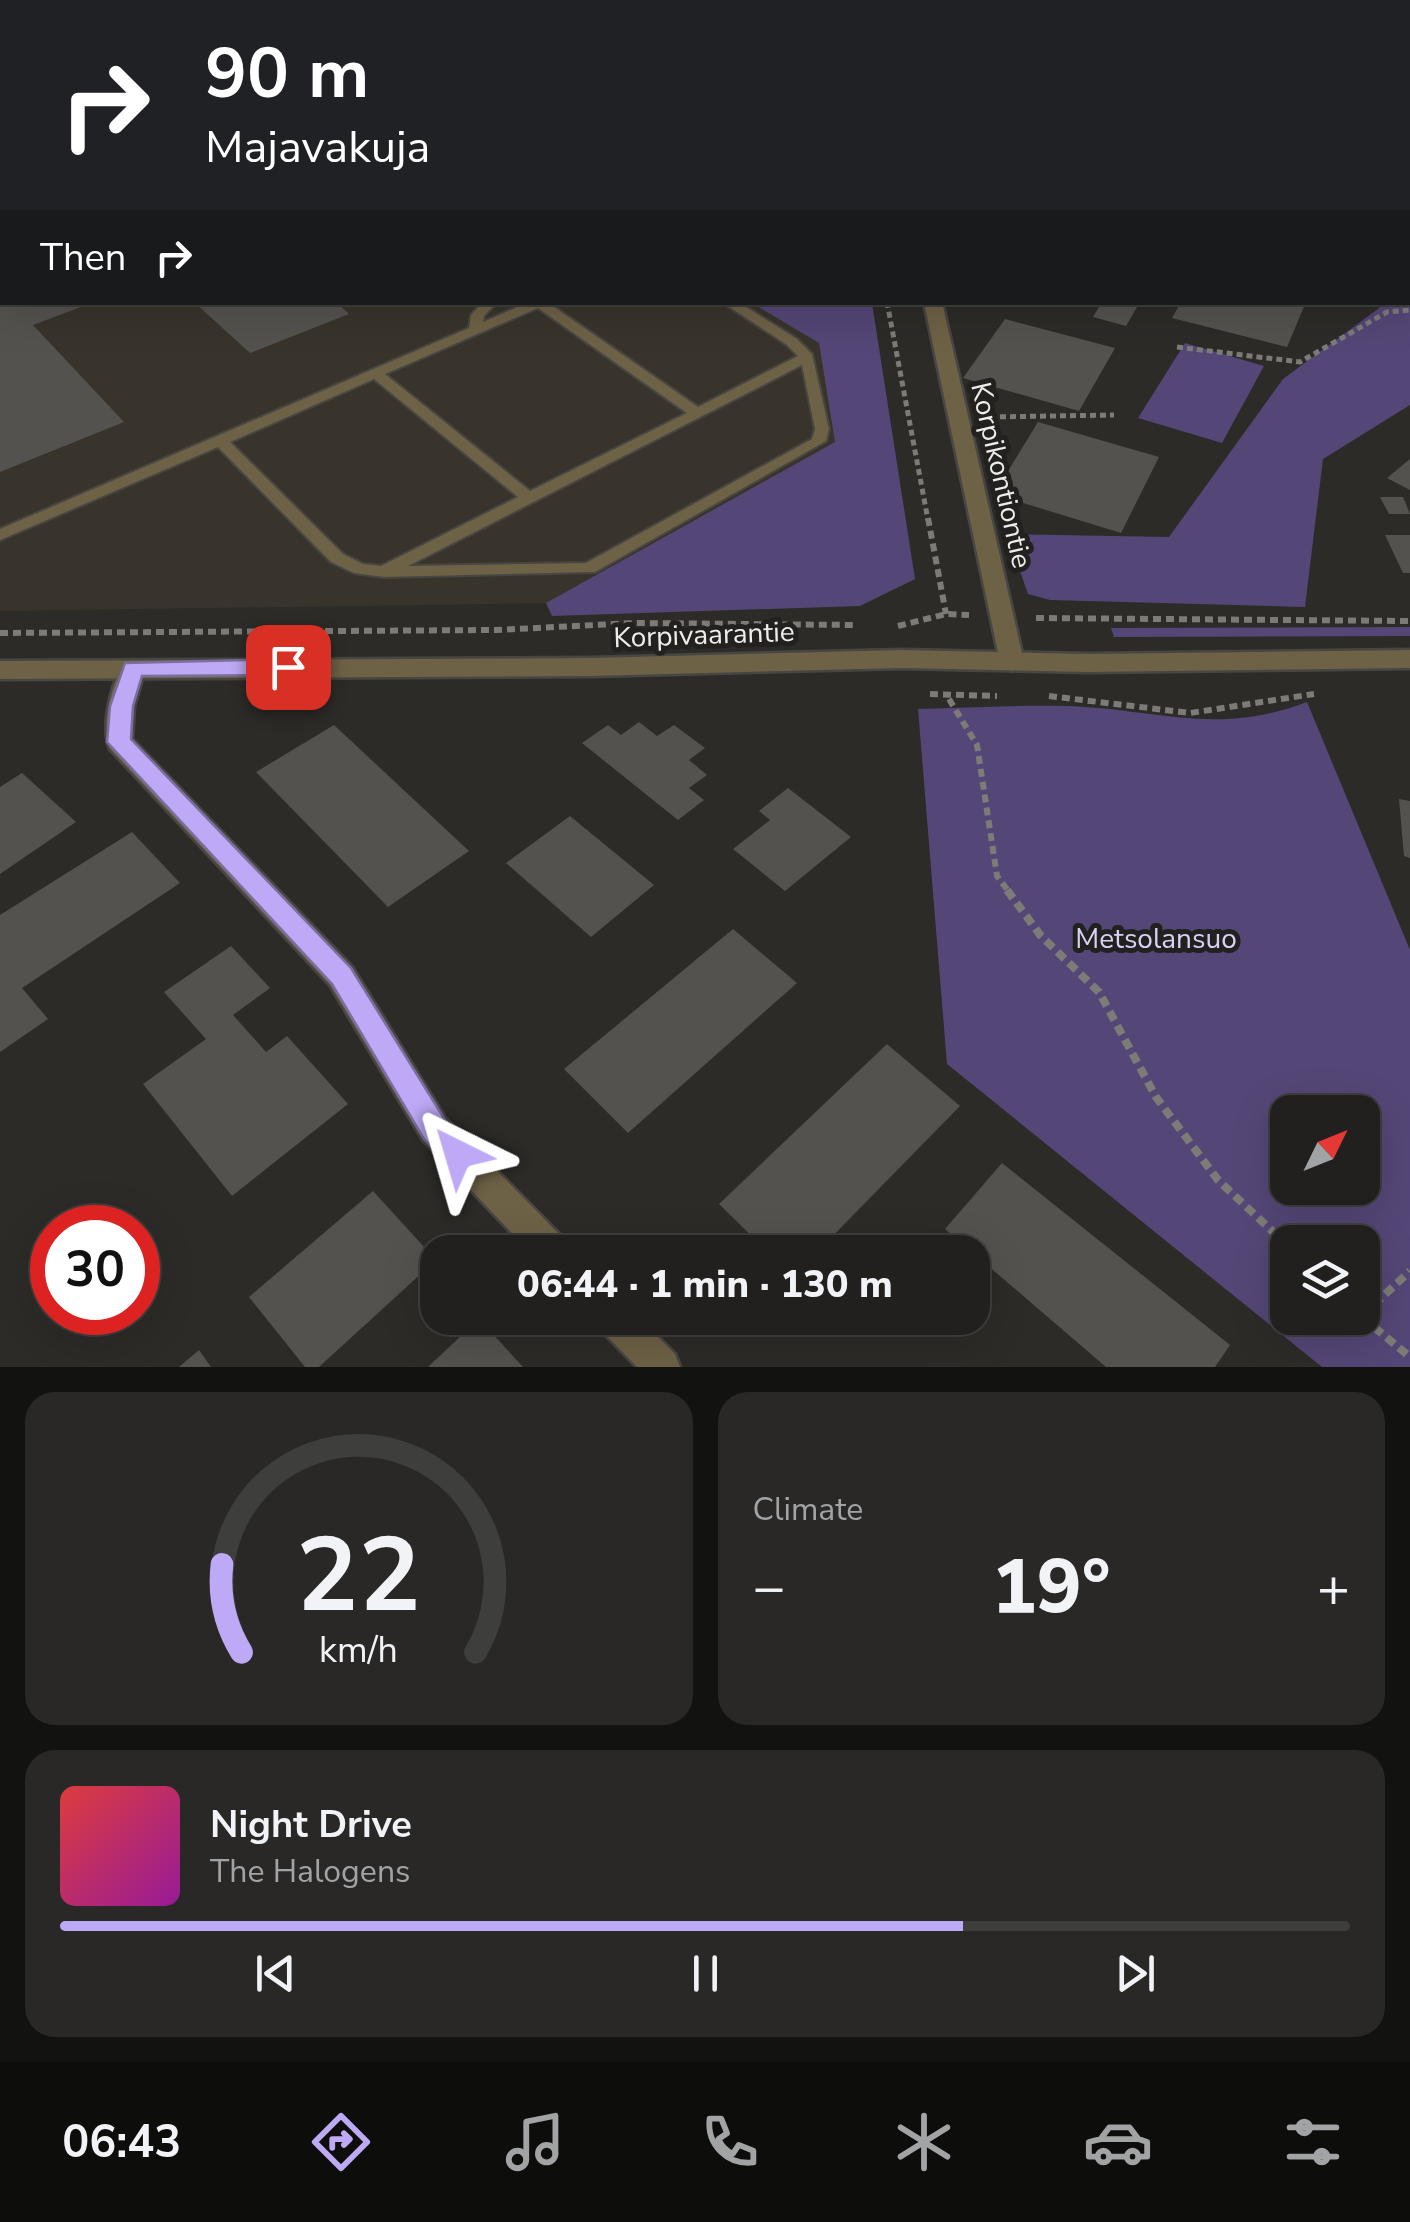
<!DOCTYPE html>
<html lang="en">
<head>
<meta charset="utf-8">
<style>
  body { margin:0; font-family:"Nunito Sans",sans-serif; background:#292827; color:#f1f3f6; height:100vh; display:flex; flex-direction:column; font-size:38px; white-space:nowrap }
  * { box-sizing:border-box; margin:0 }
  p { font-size:32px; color:#a2a3a4 }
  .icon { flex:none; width:55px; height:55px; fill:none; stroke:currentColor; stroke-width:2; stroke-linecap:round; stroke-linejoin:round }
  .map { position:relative; height:1367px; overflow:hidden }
  .side { display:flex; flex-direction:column; gap:25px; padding:25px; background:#121210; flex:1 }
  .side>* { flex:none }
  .hud { position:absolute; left:0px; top:0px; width:1410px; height:305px; box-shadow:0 10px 40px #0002,0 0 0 2px #3e3e3c; background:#202124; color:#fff; overflow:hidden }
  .needle { width:65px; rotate:47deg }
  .buttons { position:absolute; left:1270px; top:1095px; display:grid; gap:20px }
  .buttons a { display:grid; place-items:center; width:110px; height:110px; border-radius:20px; background:#21201e; box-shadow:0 10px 40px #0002,0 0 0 2px #3e3e3c; font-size:50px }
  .speed { position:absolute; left:30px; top:1205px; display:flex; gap:20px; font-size:50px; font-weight:700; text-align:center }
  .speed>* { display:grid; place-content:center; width:130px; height:130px; border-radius:50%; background:#21201e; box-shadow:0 10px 40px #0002,0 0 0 2px #3e3e3c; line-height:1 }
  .speed .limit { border:15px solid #d22; background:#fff; color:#111 }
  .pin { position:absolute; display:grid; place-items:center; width:85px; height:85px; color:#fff; margin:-42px; border-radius:20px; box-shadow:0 5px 15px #0006 }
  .me { position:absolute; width:110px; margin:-55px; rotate:320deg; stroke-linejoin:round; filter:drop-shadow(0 0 8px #0008) }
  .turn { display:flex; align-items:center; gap:35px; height:210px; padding:0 40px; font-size:45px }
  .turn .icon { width:130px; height:130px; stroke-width:2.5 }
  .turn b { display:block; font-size:70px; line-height:85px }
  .then { display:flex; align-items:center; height:95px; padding:0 40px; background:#0003; gap:20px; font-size:38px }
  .big { font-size:75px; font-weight:800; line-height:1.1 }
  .side .card { flex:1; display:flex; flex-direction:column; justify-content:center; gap:15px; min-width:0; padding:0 35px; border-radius:30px; background:#292827 }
  .side .dial { align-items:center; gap:0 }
  .dial svg { height:260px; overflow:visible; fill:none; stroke:#3e3e3c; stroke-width:7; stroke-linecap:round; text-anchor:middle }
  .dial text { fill:#f1f3f6; stroke:none }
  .song { display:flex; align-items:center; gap:30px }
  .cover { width:120px; height:120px; border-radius:15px; background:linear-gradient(135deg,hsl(0 70% 55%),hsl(300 70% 35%)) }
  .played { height:10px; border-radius:5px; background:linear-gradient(90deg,#bda9f5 70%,#3e3e3c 70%) }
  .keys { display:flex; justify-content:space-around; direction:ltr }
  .heat { display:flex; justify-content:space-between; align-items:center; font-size:55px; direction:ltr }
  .side .tiles { flex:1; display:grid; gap:25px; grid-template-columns:1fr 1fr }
  .card:last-child { grid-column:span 2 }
  .trip { position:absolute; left:420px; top:1235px; width:570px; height:100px; border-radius:30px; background:#21201e; box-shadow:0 10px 40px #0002,0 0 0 2px #3e3e3c; font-weight:800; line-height:100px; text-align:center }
  .menu { display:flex; height:160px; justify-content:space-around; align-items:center; background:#0d0d0c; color:#a2a3a4 }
  .menu .icon { width:70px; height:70px }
  .menu .on { color:#bda9f5 }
  .menu b { font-size:45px; color:#f1f3f6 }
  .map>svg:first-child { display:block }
  .built { fill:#38342b }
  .green { fill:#544676; fill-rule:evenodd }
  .building { fill:#54524f }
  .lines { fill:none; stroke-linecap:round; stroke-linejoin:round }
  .service-casing { stroke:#474643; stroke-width:4 }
  .minor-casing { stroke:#474643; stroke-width:5 }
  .tertiary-casing { stroke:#474643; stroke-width:5 }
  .path-far3 { stroke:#7c7b78; stroke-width:4; stroke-dasharray:5 2.5; stroke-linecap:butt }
  .path-far2 { stroke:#7c7b78; stroke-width:5; stroke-dasharray:6 4; stroke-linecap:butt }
  .path-far1 { stroke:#7c7b78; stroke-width:6; stroke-dasharray:8 5; stroke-linecap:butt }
  .path { stroke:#7c7b78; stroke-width:8; stroke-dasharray:10 6; stroke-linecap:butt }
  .service { fill:#6d6146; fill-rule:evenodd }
  .minor { fill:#6d6146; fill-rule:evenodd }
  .tertiary { fill:#6d6146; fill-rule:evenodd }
  .route { fill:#bda9f5; stroke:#7b6e9f; stroke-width:2.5 }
  .labels { text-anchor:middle; stroke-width:10; stroke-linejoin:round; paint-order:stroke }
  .street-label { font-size:28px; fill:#eeedeb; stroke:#23211f }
  .park-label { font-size:28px; fill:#d9d1f4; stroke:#23211f }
</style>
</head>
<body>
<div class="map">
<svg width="1410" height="1367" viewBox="0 0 1410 1367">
  <rect width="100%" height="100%" fill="#2c2b28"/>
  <path class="built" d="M41,0H720L726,2H27Z
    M930,0H1346L1342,2Z
    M0,7L2,302L850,303L847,599L0,611Z"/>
  <path class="green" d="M1346,0H1410V405L1323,459L1305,607L1050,600L1028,594L1007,534L1169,537L1283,379L1386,303L1408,302V2H1342Z
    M752,303H872L915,579L860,606L552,616L546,603L835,442L819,343Z
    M1185,343L1264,366L1222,443L1138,418Z
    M1410,627V636L1114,637L1111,628Z
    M1307,702L1410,950V1367H1322L947,1064L918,709C967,708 1016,705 1064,706C1155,708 1214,737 1307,702ZM1288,1112H1362V1188H1288ZM1288,1242H1362V1318H1288Z"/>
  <path class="building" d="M0,302H94L33,325L124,422L0,472Z
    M194,302H336L349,314L250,353Z
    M1102,302H1140L1126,326L1093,317Z
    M1181,302H1306L1287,347L1172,318Z
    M1005,319L1115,348L1079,411L963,378Z
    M1038,422L1159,457L1121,533L994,494Z
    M1410,459V490L1387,478Z
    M1380,497H1403L1410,514H1389Z
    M1385,535H1410V573H1403Z
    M639,722L657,736L674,725L705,748L689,760L707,775L689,788L704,800L678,820L582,743L608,725L621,735Z
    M334,725L469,851L388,907L256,772Z
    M22,773L76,822L0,874V787Z
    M788,788L851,837L785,891L733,849L770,820L759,811Z
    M1399,799L1410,801V858L1404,856Z
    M570,816L654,885L591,937L506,863Z
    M132,832L180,883L22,988L48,1019L0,1052V915Z
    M733,929L797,983L628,1133L564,1069Z
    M231,946L270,988L233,1015L266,1052L287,1036L348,1104L232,1196L143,1084L206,1039L164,992Z
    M887,1044L960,1106L817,1252H768L719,1204Z
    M1002,1163L1230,1345L1215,1367H1106L945,1229Z
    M373,1191L436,1260L319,1367H305L249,1297Z
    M479,1319L523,1367H428Z
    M199,1350L211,1367H179Z"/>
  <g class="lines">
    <defs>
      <path id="service" d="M483,302H497L484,316L483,322L529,302H547L698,407L798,356L787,345L722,302H738L797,339L812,354L829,429L826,441L595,572L384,577L354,573L331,562L218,447L0,540V529L469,328L471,315ZM538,308L687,413L530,491L385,374ZM802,365L815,429L812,439L586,563L408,566ZM374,379L518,497L381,566L363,564L343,554L230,442Z"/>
      <path id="minor" d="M924,302H942L1024,662L1012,671L1000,662Z
        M133,660L145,669L134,706L132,739L352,967L445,1118L565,1240L570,1252H530L423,1140L330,985L110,749C100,730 112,666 133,660Z
        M597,1318H639L675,1354L680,1367H637L602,1331Z"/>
      <path id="tertiary" d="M902,650L1088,654L1410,650V668L1088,672L902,668L592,676L0,679V661L592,658Z"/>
    </defs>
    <use href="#service" class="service-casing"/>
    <use href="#minor" class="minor-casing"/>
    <use href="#tertiary" class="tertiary-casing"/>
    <path class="path-far3" d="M909,0L932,2
      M1077,0L1082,2
      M1284,0L1295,2
      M13,2L27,0
      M1130,2L1139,0"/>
    <path class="path-far2" d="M887,302L928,520
      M1177,347L1300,362L1387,312L1410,310
      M990,417L1114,415"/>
    <path class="path-far1" d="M928,518L946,614
      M1036,618L1410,621
      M898,626L946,614L969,615
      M0,633L496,630L635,623L855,625
      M930,694L997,696
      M1049,696L1190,713L1314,694
      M949,699L977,745L997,876L1009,892"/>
    <path class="path" d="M1007,890L1041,936L1099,992L1156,1097L1218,1180L1288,1246
      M1362,1316L1410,1271
      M1362,1317L1410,1357"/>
    <use href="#service" class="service"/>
    <use href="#minor" class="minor"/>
    <use href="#tertiary" class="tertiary"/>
  </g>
  <path class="route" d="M288,659L300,667L288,675L142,676L133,706L131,739L351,968L445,1120L473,1154L469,1164L458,1168L447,1164L424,1139L332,984L107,742L110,706L125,663Z"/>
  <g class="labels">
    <g class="street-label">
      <text transform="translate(1002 475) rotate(77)" y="10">Korpikontiontie</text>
      <text transform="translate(704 634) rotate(-2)" y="10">Korpivaarantie</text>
    </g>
    <g class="park-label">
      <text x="1156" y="948">Metsolansuo</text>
    </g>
  </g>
</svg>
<div class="buttons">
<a><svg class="needle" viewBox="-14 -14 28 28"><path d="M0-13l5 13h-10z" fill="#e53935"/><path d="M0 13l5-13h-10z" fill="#a2a3a4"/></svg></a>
<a><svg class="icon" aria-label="layers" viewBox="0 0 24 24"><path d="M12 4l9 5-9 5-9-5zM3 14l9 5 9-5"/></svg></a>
</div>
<div class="speed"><div class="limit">30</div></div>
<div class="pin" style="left:288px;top:667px;background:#d93025"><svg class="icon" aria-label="arrive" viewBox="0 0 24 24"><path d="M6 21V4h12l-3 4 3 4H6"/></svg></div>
<svg class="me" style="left:458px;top:1154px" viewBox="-20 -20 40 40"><path d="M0-17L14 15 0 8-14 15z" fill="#bda9f5" stroke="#fff" stroke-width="4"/></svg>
<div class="trip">06:44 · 1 min · 130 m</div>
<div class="hud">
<div class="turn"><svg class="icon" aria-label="right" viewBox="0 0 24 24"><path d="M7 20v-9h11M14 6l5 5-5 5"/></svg><div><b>90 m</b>Majavakuja</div></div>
<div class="then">Then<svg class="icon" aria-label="right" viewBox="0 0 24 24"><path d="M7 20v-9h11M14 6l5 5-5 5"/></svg></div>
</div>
</div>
<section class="side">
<div class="tiles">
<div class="card dial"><svg viewBox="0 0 100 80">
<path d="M14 69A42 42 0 1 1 86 69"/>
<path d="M14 69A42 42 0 0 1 8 42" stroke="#bda9f5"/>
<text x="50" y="56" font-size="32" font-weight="700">22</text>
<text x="50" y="72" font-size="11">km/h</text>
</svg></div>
<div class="card"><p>Climate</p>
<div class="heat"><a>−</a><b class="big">19°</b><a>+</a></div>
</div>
<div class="card">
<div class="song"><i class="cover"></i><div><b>Night Drive</b><p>The Halogens</p></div></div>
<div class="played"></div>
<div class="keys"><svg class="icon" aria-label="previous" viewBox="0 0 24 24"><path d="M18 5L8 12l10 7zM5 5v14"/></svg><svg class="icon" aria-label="pause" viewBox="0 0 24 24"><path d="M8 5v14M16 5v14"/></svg><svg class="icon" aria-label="next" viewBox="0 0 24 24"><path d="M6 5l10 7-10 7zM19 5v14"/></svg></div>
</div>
</div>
</section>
<nav class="menu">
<b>06:43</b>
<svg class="icon on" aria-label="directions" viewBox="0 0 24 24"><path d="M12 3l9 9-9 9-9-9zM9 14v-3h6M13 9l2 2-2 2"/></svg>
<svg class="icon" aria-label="music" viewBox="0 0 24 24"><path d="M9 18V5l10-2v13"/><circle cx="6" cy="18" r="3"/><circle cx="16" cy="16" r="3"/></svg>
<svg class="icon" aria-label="phone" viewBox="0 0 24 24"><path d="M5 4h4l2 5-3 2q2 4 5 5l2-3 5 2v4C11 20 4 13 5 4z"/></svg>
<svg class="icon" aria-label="climate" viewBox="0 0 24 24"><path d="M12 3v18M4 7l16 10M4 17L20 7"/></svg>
<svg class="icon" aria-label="car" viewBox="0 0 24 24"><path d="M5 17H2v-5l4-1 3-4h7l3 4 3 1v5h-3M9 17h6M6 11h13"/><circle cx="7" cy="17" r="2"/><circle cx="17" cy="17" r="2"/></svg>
<svg class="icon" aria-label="filters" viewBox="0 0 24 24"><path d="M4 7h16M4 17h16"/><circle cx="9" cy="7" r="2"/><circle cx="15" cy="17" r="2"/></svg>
</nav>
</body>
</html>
